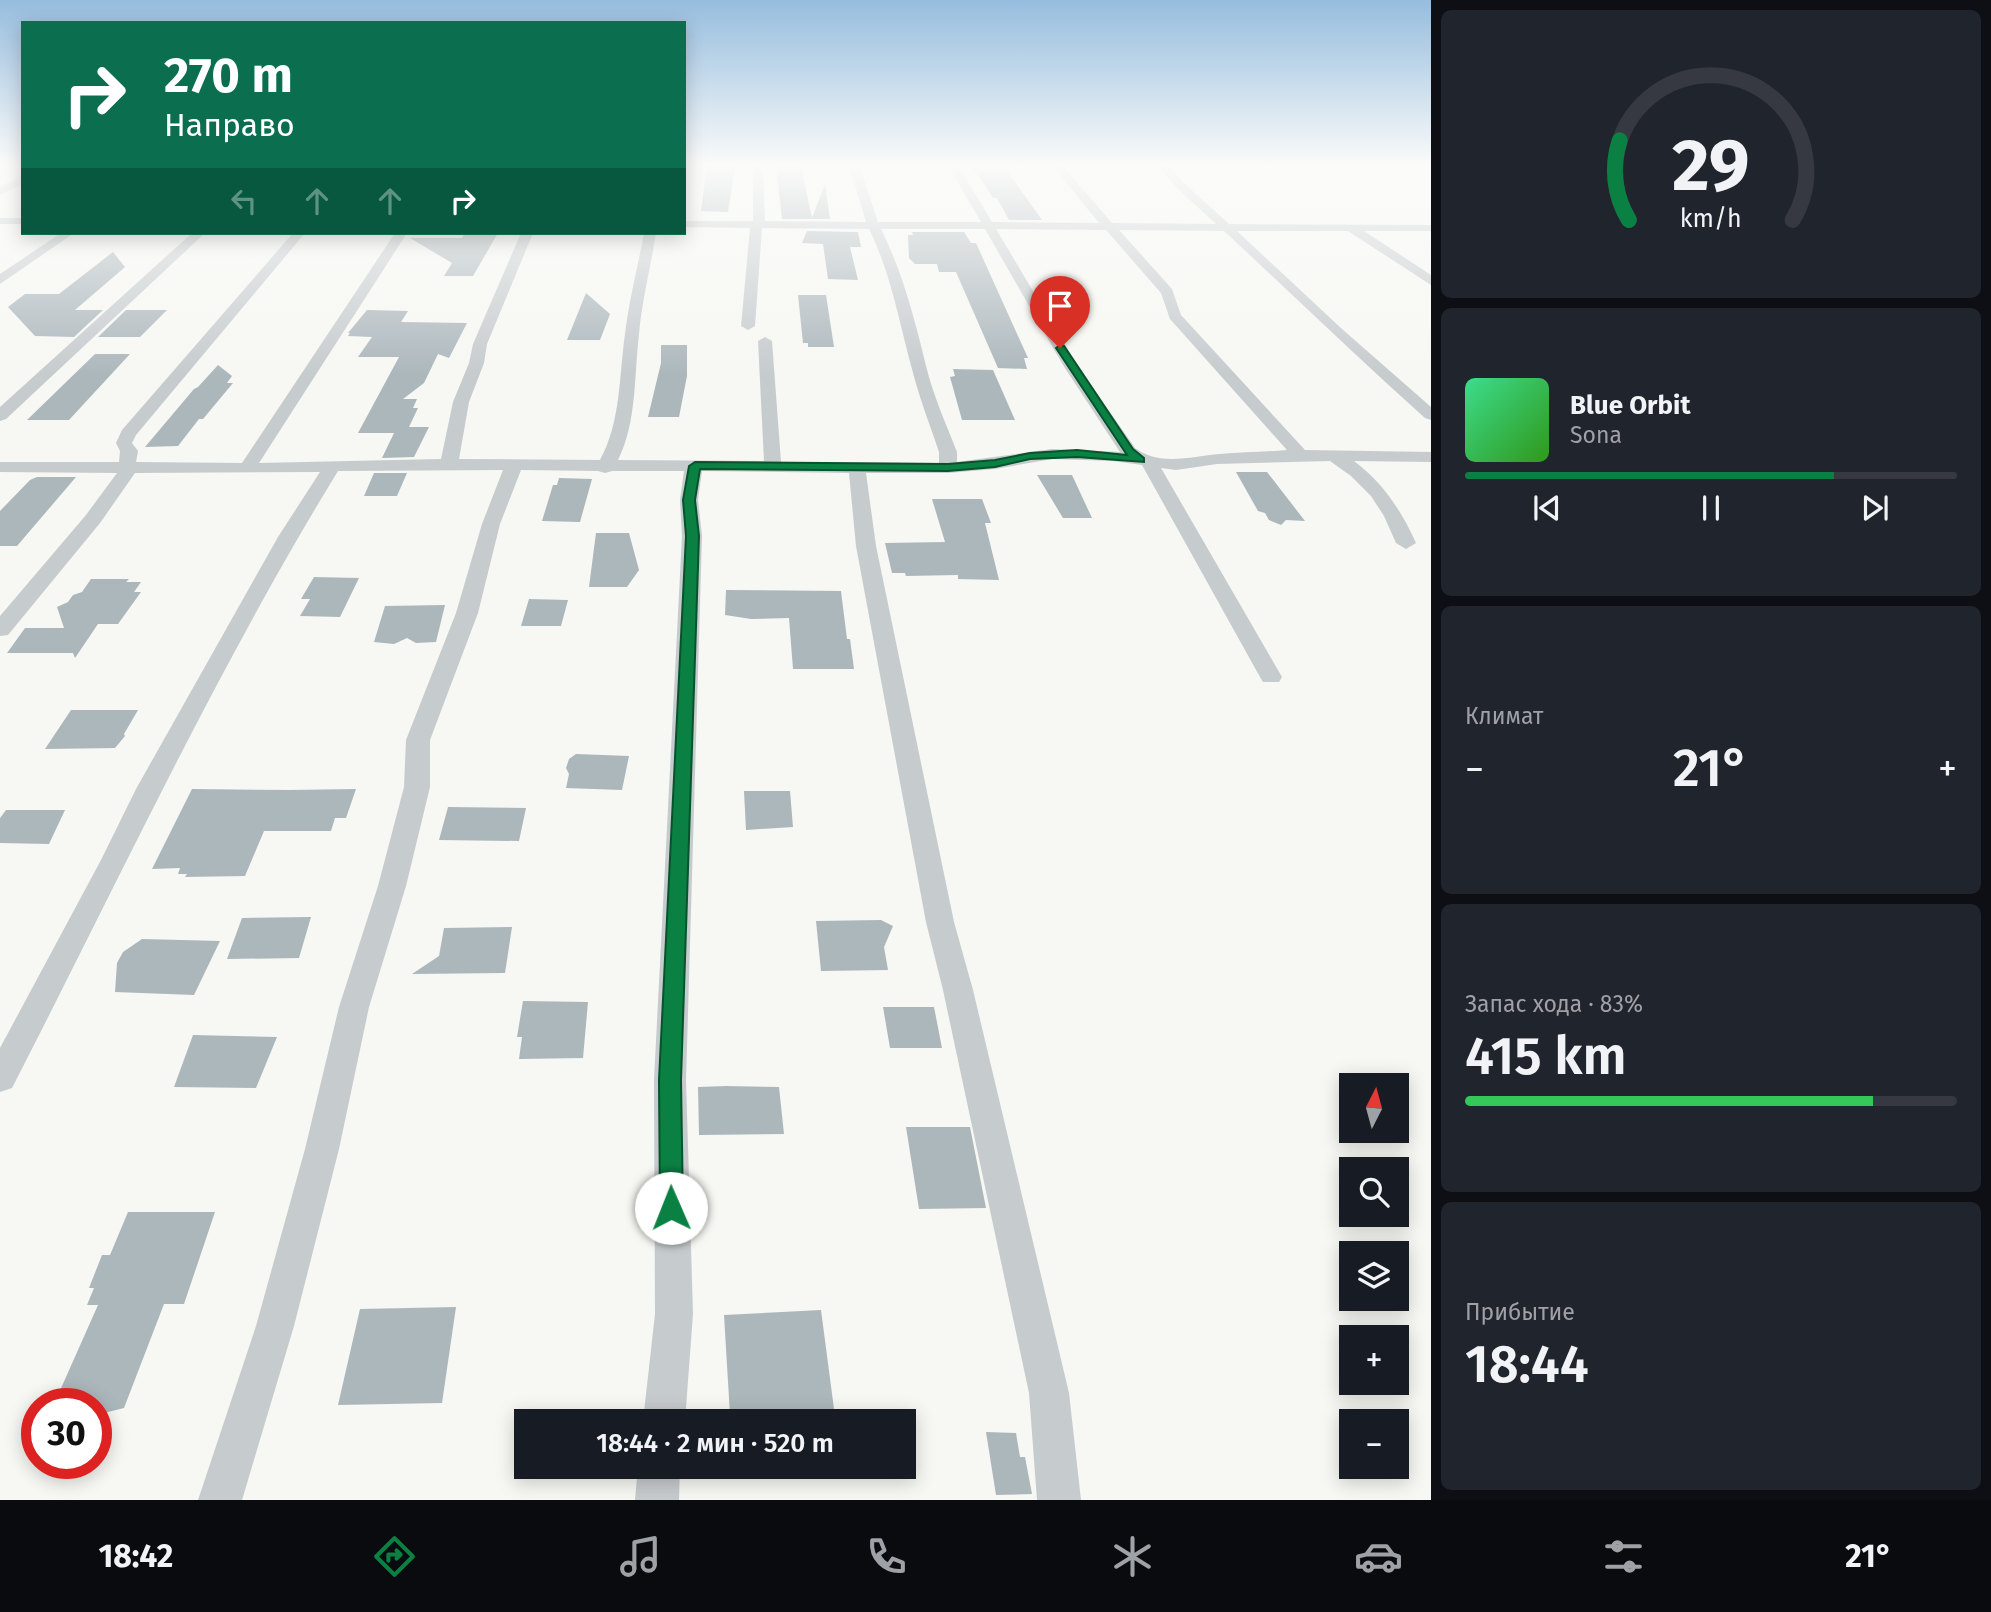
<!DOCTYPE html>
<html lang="ru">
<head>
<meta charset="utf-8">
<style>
  body { margin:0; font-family:"Fira Sans",sans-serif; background:#20242c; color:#f1f3f6; height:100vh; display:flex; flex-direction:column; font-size:26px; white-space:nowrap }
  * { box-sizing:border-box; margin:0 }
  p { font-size:23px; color:#9ea1a6 }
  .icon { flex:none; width:38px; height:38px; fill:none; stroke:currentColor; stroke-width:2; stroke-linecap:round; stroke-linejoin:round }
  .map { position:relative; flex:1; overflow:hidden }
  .details { display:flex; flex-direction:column; gap:10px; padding:10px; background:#0d0f14; width:560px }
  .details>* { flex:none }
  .banner { position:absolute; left:21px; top:21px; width:665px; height:214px; border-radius:0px; box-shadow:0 4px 18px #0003; background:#0b6e4f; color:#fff; overflow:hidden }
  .needle { width:46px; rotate:6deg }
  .controls { position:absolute; left:1339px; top:1073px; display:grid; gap:14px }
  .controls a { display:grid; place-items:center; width:70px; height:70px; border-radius:0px; background:#171b24; box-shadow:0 4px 18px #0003; font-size:35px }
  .speed { position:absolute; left:21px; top:1388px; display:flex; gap:14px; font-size:35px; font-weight:700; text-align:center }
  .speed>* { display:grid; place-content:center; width:91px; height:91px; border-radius:50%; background:#171b24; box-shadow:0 4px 18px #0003; line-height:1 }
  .speed .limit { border:10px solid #d22; background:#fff; color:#111 }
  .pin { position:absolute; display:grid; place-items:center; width:60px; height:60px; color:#fff; margin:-72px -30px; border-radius:50% 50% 50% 0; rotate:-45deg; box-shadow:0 0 7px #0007 }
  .pin .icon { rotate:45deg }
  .me { position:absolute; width:77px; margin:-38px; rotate:359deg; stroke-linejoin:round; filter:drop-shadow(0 0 5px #0008) }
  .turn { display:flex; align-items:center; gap:24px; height:147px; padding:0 28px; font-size:32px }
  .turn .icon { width:91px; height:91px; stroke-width:2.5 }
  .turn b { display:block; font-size:49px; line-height:60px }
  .lanes { display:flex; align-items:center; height:66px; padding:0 28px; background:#0003; justify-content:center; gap:35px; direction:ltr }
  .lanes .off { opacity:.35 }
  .big { font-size:52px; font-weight:600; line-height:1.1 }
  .details .card { flex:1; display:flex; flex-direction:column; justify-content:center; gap:10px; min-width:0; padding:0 24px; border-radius:10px; background:#20242c }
  .details .dial { align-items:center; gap:0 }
  .dial svg { height:182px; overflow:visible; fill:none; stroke:#363941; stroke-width:7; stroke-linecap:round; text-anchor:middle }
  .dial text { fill:#f1f3f6; stroke:none }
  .song { display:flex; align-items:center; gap:21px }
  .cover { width:84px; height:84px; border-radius:10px; background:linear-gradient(135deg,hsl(150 70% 55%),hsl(110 70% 35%)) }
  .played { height:7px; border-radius:4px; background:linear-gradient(90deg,#0b8043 75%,#363941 75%) }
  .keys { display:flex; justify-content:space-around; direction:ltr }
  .heat { display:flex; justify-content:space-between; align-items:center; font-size:38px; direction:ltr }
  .charge { height:10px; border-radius:5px; background:linear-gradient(90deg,#34c759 83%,#363941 0) }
  .trip { position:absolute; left:514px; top:1409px; width:402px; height:70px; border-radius:0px; background:#171b24; box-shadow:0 4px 18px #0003; font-weight:600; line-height:70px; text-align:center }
  .menu { display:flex; height:112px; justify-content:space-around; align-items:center; background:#090b0e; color:#9ea1a6 }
  .menu .icon { width:49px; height:49px }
  .menu .selected { color:#0b8043 }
  .menu b { font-size:32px; color:#f1f3f6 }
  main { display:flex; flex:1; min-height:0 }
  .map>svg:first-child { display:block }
  .building { fill:#acb7bc }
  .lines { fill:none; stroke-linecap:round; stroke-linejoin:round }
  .street { fill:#c6cbce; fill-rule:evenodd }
  .route { fill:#0b8043; stroke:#07532c; stroke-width:2 }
</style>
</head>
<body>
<main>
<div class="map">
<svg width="1431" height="1500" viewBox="0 0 1431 1500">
  <rect width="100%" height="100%" fill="#f7f7f3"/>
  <path class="building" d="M707,165L735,166L728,212L701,211Z
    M776,166H801L812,218L825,184L830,219H782Z
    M973,168H1005L1042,220H1009L997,198H993Z
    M807,231L858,232L861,247H850L858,280L828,279L823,244L802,243Z
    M912,232H964L971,243H976L1028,358H1024L1027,369L998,368L956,272H939L937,264H915L909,258L908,235H913Z
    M465,233H498L473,276H444L452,263L410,238H462Z
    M113,252L125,267L75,310H103L74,337L35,336L8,307L25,294H59Z
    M586,293L610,314L600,340H567Z
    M798,295H826L834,347H808V343H803Z
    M126,310H167L140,337H98Z
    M367,310L408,311L401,322L467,323L449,358L438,354L424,383L403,399H417L413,408H418L409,427H429L414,457L382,458L394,433H358L399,357H358L372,337L348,336L350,333H348Z
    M661,345H687V376L679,417H648L661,363Z
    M95,354H130L69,420H27Z
    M218,365L232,376L227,383H233L203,419H199L178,446L145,447L194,389L198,387Z
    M953,369L993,370L1015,420H962L950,377L955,376Z
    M1236,472H1267L1305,521L1286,520L1281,525L1269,520L1265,513L1258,511Z
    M374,473H407L397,496H364Z
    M1037,475H1072L1092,518H1063Z
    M37,477H76L17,546H0V511L30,480Z
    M559,478L592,479L580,522L542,521L553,485H557Z
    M932,499H982L991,523H985L999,580L958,579V575L906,576L905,573H892L885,543L945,542Z
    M596,533H629L639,570L627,587H589Z
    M314,577L359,578L340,617L300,616L310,599H301Z
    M91,579H129L126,582H141L134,592H141L118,624H98L75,658L73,653H7L25,628H64L57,607L68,602L73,595L82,592Z
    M726,590L841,591L847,639H850L854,669H793L789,618L751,619L725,615Z
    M529,599L568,600L561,626H521Z
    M445,605L436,642L416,643L407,638L394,644L374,642L385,606Z
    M71,710H138L124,734L125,736L115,748L45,749Z
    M576,754L629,756L622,790L566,788L569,774L566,768L569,759Z
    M192,789L290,790L356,789L346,818H335L331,831H264L245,876L185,877L187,874H178L180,868L152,869Z
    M744,791H790L793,827L746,830Z
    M448,807L526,808L519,841L439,840Z
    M6,810H65L49,844L0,843V818Z
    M311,917L299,958L227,959L242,918Z
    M881,920L893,926L884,947L888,970L821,971L816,921Z
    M512,927L505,973L412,974L439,956L444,928Z
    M142,939L220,941L194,995L115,992L117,963L123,952Z
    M523,1001L588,1002L583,1058L519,1059L522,1037H517Z
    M883,1007H934L942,1048H890Z
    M193,1035L277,1037L256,1088L174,1087Z
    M726,1086L779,1087L784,1134L699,1135L698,1087Z
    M906,1127H970L986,1208L919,1209Z
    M128,1212H215L184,1304H164L124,1408L96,1415V1404H54L98,1305H87L94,1288H89L102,1255H110Z
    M456,1307L442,1403L338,1405L360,1309Z
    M821,1310L834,1409L730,1415L724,1315Z
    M986,1432L1016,1433L1020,1457H1025L1032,1494L996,1495Z"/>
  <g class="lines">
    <path class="street" d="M753,165H763L765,221L866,222L849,165H859L878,222H981L948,165H958L992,222L1099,223L1052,165H1062L1112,223L1216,224L1176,187L1158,165H1168L1184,183L1229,224L1431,225V231H1364L1431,275V285L1348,231H1237L1342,329L1431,407V420L1425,418C1357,357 1291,293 1224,231L1119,230L1172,289L1181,315L1305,450L1431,452V462L1354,461C1383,483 1401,510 1416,543L1406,549L1396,543L1384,516L1371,496L1351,476L1330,461L1217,464L1176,470L1161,468L1282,677L1279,682H1263L1260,677L1142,465L1113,461L1052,459L995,469L948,473H866L876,546L954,922L973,990L1069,1393L1081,1500H1037L1029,1393L943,990L926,922L856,546L849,473L702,471L698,500L702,536L686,1080L693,1314L685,1421H643L655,1314L654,1080L682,536L680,500L684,471H612L605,473L598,471L521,470L500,524L478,613L430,740V787L406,886L369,1007L339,1149L294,1326L242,1500H198L256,1326L305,1149L339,1007L378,886L404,787L406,740L456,613L482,524L503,470L338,471C216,670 118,882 12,1088L0,1092V1048L101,860L136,789L278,537L320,472L135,473L100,523L8,635L0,636V616L86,515L117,473L0,472V462H119L120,451L116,443L122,430L293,233H305L136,435L132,443L138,451L136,462L242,463L395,233H407L259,463L441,459L453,402L469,363L473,344L521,233H533L487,344L484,363L469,402L459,459L600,460C621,422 619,376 625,334C629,300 638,266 644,233H656C651,266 642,300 639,334C634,376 637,422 618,460L764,461L758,341L765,337L772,341L781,462L939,463V452C930,425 919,397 912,369C899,322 891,273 869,229L762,228L755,326L748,330L741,326L750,228L684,227V221H753ZM881,229H985L1063,365L1120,452L1052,449L957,462V452C946,424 933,395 926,366C915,320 902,271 881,229ZM996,229L1106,230L1161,293L1170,319L1287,450C1265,452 1242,452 1220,454C1192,456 1161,467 1135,448L1077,365Z
      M23,175V183L0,195V187Z
      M0,218H23V224H0Z
      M61,233H74L0,284V274Z
      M192,233H205L6,419L0,421V407Z
      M638,1466H680L679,1500H635Z"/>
  </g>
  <linearGradient id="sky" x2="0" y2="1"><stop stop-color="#96bdde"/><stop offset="0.44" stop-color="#fbfbfa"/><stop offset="1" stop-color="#fbfbfa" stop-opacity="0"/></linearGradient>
  <rect width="1431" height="375" fill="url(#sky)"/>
  <path class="route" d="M1060,345L1064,346L1133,449L1144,458V462L1077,457L1030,459L995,467L948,471L700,469L695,500L699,536L681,1080L683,1208L680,1215L671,1218L663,1215L660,1208L659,1080L686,536L683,500L689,466L695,462L948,464L995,460L1030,453L1077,450L1127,455L1056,348Z"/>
</svg>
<div class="controls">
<a><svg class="needle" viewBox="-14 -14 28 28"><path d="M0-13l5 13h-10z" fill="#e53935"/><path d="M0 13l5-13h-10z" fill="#9ea1a6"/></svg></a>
<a><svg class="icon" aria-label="search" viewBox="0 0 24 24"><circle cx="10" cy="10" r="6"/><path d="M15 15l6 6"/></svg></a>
<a><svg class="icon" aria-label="layers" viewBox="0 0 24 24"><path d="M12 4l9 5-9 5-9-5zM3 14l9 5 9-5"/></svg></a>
<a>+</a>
<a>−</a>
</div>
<div class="speed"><div class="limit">30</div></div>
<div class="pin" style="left:1060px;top:348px;background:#d93025"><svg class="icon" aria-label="arrive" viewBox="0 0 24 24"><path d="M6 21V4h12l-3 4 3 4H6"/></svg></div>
<svg class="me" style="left:671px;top:1208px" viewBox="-20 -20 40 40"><circle r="19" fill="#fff"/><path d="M0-13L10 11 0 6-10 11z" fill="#0b8043"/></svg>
<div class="trip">18:44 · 2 мин · 520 m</div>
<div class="banner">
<div class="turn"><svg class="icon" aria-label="right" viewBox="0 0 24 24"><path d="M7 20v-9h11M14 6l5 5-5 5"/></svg><div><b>270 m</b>Направо</div></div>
<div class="lanes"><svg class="icon off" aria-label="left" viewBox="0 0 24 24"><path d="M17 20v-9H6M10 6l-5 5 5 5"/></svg><svg class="icon off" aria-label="ahead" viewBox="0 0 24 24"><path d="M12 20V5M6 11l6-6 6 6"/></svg><svg class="icon off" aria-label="ahead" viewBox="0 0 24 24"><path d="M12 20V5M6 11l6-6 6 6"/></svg><svg class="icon" aria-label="right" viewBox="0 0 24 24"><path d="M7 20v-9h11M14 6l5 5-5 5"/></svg></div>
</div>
</div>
<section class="details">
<div class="card dial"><svg viewBox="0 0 100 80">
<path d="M14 69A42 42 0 1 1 86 69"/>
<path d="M14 69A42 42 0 0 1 10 34" stroke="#0b8043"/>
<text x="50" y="56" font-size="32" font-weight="700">29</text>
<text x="50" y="72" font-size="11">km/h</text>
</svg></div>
<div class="card">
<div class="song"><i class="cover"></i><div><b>Blue Orbit</b><p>Sona</p></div></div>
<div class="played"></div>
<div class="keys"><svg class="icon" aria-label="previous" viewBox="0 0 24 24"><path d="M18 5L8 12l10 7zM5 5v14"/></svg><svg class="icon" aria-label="pause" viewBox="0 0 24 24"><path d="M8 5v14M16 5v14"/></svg><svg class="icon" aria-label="next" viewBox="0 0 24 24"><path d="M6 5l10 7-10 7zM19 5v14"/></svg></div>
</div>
<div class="card"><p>Климат</p>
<div class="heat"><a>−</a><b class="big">21°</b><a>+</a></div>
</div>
<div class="card"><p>Запас хода · 83%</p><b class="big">415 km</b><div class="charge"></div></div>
<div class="card"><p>Прибытие</p><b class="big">18:44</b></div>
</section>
</main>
<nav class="menu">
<b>18:42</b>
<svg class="icon selected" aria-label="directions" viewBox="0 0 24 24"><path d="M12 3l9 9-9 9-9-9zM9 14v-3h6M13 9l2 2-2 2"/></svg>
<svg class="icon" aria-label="music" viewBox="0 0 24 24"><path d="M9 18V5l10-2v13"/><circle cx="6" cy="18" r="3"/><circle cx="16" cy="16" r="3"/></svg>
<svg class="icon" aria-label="phone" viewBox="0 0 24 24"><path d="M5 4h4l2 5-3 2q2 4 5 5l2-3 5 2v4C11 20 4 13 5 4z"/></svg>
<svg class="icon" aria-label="climate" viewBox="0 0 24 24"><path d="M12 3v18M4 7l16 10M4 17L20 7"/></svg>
<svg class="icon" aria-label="car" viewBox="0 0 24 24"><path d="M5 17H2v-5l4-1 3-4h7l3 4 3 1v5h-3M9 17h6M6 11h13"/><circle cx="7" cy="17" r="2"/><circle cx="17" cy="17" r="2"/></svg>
<svg class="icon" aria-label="filters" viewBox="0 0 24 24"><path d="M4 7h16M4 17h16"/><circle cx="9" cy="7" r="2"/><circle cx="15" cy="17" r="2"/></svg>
<b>21°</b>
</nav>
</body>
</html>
